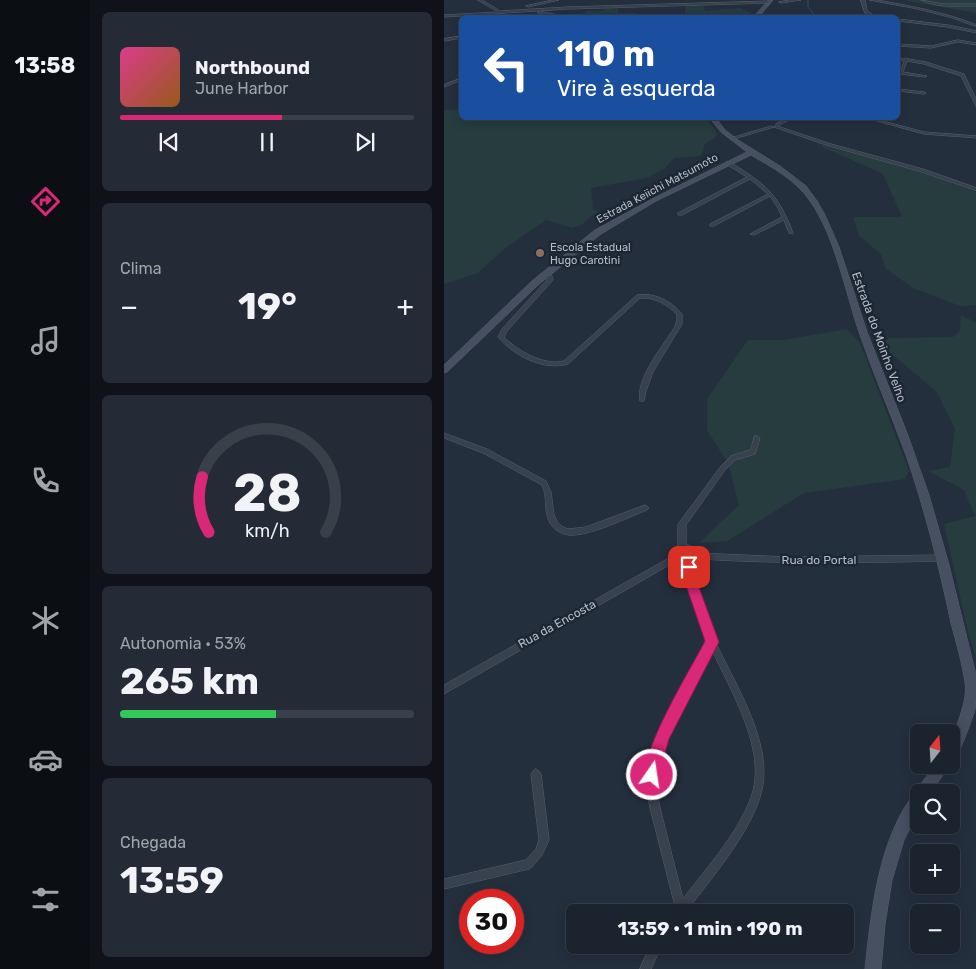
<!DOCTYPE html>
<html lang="pt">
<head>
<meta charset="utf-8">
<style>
  body { margin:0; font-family:Rubik,sans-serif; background:#242b36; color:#f1f3f6; height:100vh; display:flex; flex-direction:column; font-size:19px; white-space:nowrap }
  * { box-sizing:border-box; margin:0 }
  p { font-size:16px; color:#a0a4aa }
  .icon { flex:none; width:28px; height:28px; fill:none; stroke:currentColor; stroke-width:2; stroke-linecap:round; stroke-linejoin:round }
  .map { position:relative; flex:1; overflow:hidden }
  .drawer { display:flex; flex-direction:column; gap:12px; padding:12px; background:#0f1319; width:354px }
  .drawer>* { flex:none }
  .guide { position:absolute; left:15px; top:15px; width:441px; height:105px; border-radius:8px; box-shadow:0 2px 12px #0003,0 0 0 1px #39404a; background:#1a4fa0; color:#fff; overflow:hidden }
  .needle { width:32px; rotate:17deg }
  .controls { position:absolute; left:466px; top:724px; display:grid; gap:10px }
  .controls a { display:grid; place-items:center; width:50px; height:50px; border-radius:8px; background:#1b232e; box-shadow:0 2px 12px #0003,0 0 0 1px #39404a; font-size:25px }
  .speed { position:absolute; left:15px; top:889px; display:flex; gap:10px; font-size:25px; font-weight:700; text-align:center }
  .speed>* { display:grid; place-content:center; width:65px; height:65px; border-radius:50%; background:#1b232e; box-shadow:0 2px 12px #0003,0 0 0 1px #39404a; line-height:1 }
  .speed .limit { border:8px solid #d22; background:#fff; color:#111 }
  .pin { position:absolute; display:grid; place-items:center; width:42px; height:42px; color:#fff; margin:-21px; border-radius:10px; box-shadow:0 2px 8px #0006 }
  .me { position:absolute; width:55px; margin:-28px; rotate:13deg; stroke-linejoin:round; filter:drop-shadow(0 0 4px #0008) }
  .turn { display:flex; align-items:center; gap:18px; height:105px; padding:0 15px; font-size:22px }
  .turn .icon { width:65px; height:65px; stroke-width:2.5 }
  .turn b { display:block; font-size:35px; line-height:42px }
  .big { font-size:38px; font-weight:700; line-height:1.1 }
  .drawer .tile { flex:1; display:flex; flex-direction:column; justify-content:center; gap:8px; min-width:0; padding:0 18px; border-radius:8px; background:#242b36 }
  .drawer .dial { align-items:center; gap:0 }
  .dial svg { height:130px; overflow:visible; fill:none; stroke:#39404a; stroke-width:7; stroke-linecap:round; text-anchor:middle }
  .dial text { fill:#f1f3f6; stroke:none }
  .song { display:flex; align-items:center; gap:15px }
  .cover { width:60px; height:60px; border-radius:8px; background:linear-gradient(135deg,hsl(330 70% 55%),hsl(30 70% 35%)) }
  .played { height:5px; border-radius:2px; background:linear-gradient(90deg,#db2777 55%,#39404a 55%) }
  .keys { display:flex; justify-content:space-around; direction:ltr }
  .heat { display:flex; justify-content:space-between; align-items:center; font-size:28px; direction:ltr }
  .charge { height:8px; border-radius:4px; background:linear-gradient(90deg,#34c759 53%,#39404a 0) }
  .trip { position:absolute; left:122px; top:904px; width:288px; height:50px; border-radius:8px; background:#1b232e; box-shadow:0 2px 12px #0003,0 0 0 1px #39404a; font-weight:700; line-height:50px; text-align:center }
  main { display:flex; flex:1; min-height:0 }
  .dock { display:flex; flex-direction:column; width:90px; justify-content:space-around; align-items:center; background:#0b0e12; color:#a0a4aa }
  .dock .icon { width:35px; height:35px }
  .dock .active { color:#db2777 }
  .dock b { font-size:22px; color:#f1f3f6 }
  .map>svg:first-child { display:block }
  .green { fill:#263c3f }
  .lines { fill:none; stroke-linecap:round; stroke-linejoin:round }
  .stream { stroke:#394c67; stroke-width:1 }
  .street-casing { stroke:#565f6c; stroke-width:1 }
  .secondary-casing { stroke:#565f6c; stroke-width:1 }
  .street { fill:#38414e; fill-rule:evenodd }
  .secondary { fill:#465061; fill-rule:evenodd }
  .route { fill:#db2777; stroke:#8e194d }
  .education-dot { fill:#8d6e63; stroke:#1d2633; stroke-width:2 }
  .labels { text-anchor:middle; stroke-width:5; stroke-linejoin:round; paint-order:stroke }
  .far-street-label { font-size:11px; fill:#b4bcc9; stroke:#1d2633 }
  .far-poi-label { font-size:11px; fill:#b4bcc9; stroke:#1d2633; text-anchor:start }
  .street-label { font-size:12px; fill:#b4bcc9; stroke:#1d2633 }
</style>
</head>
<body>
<main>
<nav class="dock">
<b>13:58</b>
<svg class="icon active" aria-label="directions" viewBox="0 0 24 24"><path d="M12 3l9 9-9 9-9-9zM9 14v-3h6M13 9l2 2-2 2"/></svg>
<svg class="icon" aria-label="music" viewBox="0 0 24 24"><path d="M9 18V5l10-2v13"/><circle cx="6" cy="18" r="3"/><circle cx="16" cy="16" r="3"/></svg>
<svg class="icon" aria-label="phone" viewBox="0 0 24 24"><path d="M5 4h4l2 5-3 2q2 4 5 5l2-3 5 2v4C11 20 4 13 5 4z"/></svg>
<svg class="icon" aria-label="climate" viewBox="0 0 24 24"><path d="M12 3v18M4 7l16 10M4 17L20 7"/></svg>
<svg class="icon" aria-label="car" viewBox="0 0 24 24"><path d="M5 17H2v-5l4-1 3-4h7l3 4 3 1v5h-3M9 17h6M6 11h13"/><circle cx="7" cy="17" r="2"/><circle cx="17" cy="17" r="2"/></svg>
<svg class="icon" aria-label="filters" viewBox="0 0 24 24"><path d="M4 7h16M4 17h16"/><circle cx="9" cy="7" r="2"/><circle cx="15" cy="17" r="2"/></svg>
</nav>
<section class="drawer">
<div class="tile">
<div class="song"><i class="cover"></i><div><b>Northbound</b><p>June Harbor</p></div></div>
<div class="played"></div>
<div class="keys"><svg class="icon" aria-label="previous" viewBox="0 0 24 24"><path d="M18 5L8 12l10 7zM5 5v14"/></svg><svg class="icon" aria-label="pause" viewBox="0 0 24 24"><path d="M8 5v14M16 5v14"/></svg><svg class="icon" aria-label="next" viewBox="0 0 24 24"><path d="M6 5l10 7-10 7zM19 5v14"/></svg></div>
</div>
<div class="tile"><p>Clima</p>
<div class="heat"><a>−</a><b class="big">19°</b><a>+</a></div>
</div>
<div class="tile dial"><svg viewBox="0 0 100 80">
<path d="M14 69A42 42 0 1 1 86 69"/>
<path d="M14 69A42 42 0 0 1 10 35" stroke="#db2777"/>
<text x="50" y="56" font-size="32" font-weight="700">28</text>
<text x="50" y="72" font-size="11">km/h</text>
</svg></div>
<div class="tile"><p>Autonomia · 53%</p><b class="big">265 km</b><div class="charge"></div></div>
<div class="tile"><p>Chegada</p><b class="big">13:59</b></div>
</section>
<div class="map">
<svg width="533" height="969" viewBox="0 0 533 969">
  <rect width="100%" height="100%" fill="#242f3e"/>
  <path class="green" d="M458,0H532V13Z
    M241,6H260L261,11L296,8L307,13L304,18L212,17L220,15H241Z
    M162,7H174V13H191L192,17H199H165L160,15L140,14L142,11H159Z
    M17,109L18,118H263L274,135L261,144L257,156L230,158L220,169L203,178L147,188L149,209L160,213L148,216L140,223L129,228L102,220L60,249L34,273L0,284V110Z
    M372,144L466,168L532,192V305L516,306L469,288L442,269L437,254L415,236L409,217H458L439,174Z
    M517,315L533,323L532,658L524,632L500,524L531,516L520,490L484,471L506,467L511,429L493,392L437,345L445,338L509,337L516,331Z
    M403,329L416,343L465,471L461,479L360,493L283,541L255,543L295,505L284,463L263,430V399L304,340H339Z"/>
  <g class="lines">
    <path class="stream" d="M364,0V7L373,18"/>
    <defs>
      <path id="street" d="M34,0H38L56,11L123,7L325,1L327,2L325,3L123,9L0,17V15L54,12Z
        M109,0H115L84,7L82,6Z
        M347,0H357L337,3L335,2Z
        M417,0H421L423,11L435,18H431L421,13Z
        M426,0H433C467,6 500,12 533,25V27L509,18L474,9Z
        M477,0L499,4H533V6C514,5 495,9 477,0Z
        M95,11L122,17L123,18H115L94,13Z
        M154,15V17L131,18Z
        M454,19L504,25L533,31V33L504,27L454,21Z
        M18,36V38L0,41V39Z
        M514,40L533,43V45L514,42L487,48L454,46V44L487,46Z
        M454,58L460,59L462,58L464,59L482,62L520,74L533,101V108L517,76L480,64L463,61L459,72L483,76L481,77L456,74L460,61L454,60Z
        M18,78V80L0,87V85Z
        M454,89L480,92L482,93L480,94L454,91Z
        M345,118H349L333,126L387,144L479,169L533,188V191L475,171L385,146L330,127L290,139L287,138L327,126L330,127L332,126V124Z
        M423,118H428L480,132L533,136V138L480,134Z
        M282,162H286C321,184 334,193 349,233V234L345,233L340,220L310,235L306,234L338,217L334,208L326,196L270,226H266V224L324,194L306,179L238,215H234V213L303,177L282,164Z
        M99,273L108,276L109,280L63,331L60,337C74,351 100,366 120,361L193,295C210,292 227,301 238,314V324L209,372L202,391L200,401H196C192,382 212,355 222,340C225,335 231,329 232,323C233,321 233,318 233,315C224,305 211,297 196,298L124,364C100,371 70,356 54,337L58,329L103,280V278L96,275Z
        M0,433L43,449L102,481L107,492L110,515L114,523L119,527L124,529L142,527L201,505L203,506L205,508L203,510C185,517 144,537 125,535C117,534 110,530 106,523C99,511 104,497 98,485L39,453L0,438Z
        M311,436H313L316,438L311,454L291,460L281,470L242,525V544L250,547L254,553L344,557L498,555L501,556L502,558L501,560L498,561C417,563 336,564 255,559L252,566L247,571C254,595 262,619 272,643C291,684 329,743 318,790C308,832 267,878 242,912H231L232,910L206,808L202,786L204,765L216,733L264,642L254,616L240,572L231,569L227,564L0,694V685L225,558L228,550L234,545V525L235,523L277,466L287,456L306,450ZM241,550L247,554V560L243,565L238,566L233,562V556L236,551ZM268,650C286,689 321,747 309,791C298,829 263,867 239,899L216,808L212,786L214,765L223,738Z
        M92,769L95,771L97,774L105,840L98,855L88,867L85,869L0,889V879L82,860L92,849L95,840L87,774L89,771Z
        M207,945H218L207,969H196Z"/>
      <path id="secondary" d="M325,0H329L314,18H309Z
        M266,118H272L281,130L294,140L336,166L362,186L373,201L381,215L395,247L423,332L463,433L485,495L505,565L533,679L531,710L525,727L513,757L508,759C504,732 525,709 521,682C518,662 512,642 507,623C495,566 481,510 462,455C447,414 429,373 415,332C401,291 391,236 366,201C352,180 329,168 307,155L212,201L157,234L94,285L3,372L0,373V365L88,281L151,230L208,199L303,152L277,132Z
        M491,765H506L487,792H475V811L460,840L448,880L441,924L437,969H421C427,916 432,860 458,812C468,795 479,781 491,765Z"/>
    </defs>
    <use href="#street" class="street-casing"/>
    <use href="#secondary" class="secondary-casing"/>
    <use href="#street" class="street"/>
    <use href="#secondary" class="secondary"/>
  </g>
  <path class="route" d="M245,562L250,563L252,567L249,571L275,642L225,739L213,781L208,783L202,781C192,757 248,667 261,641L236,568L237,564Z"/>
  <circle class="education-dot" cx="96" cy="253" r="5"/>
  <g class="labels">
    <g class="far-street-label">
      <text transform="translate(213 188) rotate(-28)" y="4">Estrada Keiichi Matsumoto</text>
    </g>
    <g class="far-poi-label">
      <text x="106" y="251">Escola Estadual<tspan x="106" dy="13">Hugo Carotini</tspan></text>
    </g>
    <g class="street-label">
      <text transform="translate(435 337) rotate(70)" y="4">Estrada do Moinho Velho</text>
      <text x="375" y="564">Rua do Portal</text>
      <text transform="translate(113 624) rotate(-29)" y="4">Rua da Encosta</text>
    </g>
  </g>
</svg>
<div class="controls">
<a><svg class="needle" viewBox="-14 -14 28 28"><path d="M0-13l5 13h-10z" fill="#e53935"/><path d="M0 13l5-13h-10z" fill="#a0a4aa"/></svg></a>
<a><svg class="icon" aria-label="search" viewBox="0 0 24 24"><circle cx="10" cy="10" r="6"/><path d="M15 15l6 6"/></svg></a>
<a>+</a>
<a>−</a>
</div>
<div class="speed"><div class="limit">30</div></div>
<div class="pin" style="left:245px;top:567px;background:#d93025"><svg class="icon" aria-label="arrive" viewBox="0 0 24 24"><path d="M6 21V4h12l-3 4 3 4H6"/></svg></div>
<svg class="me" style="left:208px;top:775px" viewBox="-20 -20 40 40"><circle r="17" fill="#db2777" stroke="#fff" stroke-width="3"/><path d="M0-11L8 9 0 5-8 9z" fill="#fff"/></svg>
<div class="trip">13:59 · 1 min · 190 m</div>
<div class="guide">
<div class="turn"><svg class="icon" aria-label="left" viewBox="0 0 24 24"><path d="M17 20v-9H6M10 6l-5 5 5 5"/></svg><div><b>110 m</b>Vire à esquerda</div></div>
</div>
</div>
</main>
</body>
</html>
